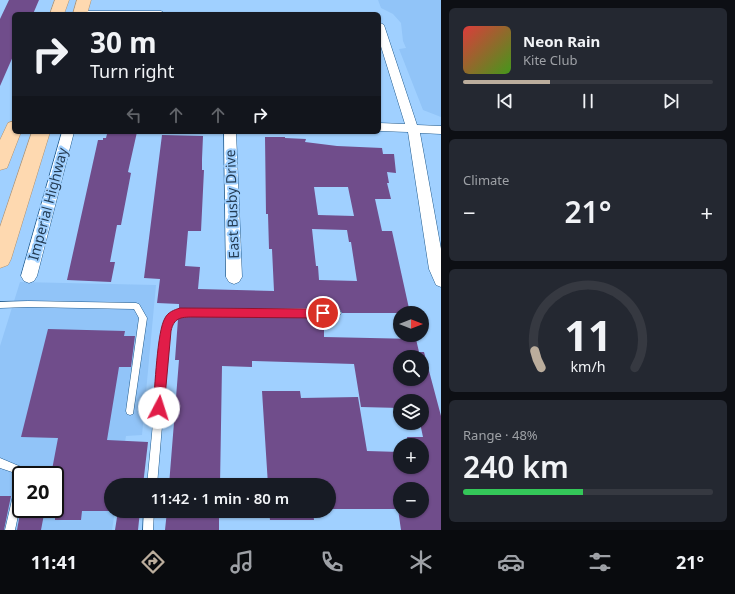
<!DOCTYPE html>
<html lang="en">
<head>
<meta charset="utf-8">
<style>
  body { margin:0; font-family:"Noto Sans",sans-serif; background:#242831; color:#f1f3f6; height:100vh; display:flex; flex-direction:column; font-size:15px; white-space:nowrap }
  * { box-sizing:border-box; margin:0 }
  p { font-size:13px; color:#9ea1a6 }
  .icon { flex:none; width:22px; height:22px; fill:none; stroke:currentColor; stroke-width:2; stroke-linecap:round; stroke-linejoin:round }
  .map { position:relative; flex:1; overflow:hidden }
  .sheet { display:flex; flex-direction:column; gap:8px; padding:8px; background:#0d0f14; width:294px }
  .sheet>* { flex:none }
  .hud { position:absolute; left:12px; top:12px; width:369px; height:122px; border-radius:6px; box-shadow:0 1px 3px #0004; background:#171b24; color:#f1f3f6; overflow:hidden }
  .needle { width:26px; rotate:90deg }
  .controls { position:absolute; left:393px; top:306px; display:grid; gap:8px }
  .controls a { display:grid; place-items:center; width:36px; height:36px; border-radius:50%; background:#171b24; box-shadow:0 1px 3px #0004; font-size:20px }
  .speed { position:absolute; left:12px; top:466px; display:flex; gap:8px; font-size:20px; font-weight:700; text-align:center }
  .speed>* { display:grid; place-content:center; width:52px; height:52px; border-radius:50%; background:#171b24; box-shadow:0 1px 3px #0004; line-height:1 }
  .speed .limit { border:2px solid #111; border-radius:6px; background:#fff; color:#111 }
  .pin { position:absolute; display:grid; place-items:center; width:34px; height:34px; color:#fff; margin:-17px; border:2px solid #fff; border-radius:50%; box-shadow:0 1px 4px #0007 }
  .me { position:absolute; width:44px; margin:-22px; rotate:5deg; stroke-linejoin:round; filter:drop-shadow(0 0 3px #0008) }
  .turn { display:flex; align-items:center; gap:14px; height:84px; padding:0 12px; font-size:18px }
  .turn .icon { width:52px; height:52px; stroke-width:2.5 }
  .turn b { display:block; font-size:28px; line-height:34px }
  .lanes { display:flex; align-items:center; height:38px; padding:0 12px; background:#0003; justify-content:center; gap:20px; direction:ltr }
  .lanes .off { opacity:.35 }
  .big { font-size:30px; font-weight:600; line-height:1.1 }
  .sheet .tile { flex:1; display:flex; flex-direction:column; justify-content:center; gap:6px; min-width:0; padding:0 14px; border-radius:6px; background:#242831 }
  .sheet .dial { align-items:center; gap:0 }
  .dial svg { height:104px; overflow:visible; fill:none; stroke:#363941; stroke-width:7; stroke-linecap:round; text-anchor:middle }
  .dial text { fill:#f1f3f6; stroke:none }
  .song { display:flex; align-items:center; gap:12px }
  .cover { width:48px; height:48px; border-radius:6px; background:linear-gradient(135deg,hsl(0 70% 55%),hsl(100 70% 35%)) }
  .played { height:4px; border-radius:2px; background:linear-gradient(90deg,#bbad9c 35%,#363941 35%) }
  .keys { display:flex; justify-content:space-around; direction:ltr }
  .heat { display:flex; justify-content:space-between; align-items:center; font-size:22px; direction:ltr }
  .charge { height:6px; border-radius:3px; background:linear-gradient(90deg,#34c759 48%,#363941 0) }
  .trip { position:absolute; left:104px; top:478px; width:232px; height:40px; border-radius:20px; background:#171b24; box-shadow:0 1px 3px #0004; font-weight:600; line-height:40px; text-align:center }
  .tabs { display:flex; height:64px; justify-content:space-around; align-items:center; background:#090b0e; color:#9ea1a6 }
  .tabs .icon { width:28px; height:28px }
  .tabs .active { color:#bbad9c }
  .tabs b { font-size:18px; color:#f1f3f6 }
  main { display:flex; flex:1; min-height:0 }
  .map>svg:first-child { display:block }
  .built { fill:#91c4f8; fill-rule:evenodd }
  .building { fill:#704d8b; fill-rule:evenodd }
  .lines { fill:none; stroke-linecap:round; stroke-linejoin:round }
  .service-casing { stroke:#205b8e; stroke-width:1 }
  .minor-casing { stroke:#205b8e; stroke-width:1 }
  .primary-casing { stroke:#b2926d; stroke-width:1 }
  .service { fill:#fff; fill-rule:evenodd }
  .minor { fill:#fff; fill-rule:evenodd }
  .primary { fill:#fed9b0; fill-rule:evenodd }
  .route { fill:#e11d48; stroke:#92132f }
  .labels { text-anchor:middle; stroke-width:4; stroke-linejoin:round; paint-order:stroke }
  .street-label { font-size:14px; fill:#243c54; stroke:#a0d0ff }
</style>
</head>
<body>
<main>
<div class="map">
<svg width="441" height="530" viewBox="0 0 441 530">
  <rect width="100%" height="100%" fill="#a0d0ff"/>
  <path class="built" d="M378,0H441V117L423,110L399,49L406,48L403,41L401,23L393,14L381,8Z
    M20,282L156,285L142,435L126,436L118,485H111V511H115L112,530H0V346ZM21,475H55V509H21Z"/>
  <path class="building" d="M9,0H39L33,14H14V54L0,86V19Z
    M122,132H137L128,172L131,173L121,225H117L110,262H115L111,282L67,280L98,140H103V138H106L107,134H121Z
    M162,135L203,136L202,159V170H204L201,231H188L185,266L200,267L198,289L274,291L272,249H269L268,214H266L265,137H285V138L306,139L305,142L337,146L382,148L383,154H394L396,173L387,172L389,183H387L391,199H375L382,231H392L410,313H342L340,310L337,308H179V304L157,303L160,279L144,278ZM314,187H348L354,216L318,215ZM312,229L347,230L349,242H351L357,281L319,280L318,266H316Z
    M181,316L324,317V337L416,339L419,352H424L441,416V530H401L398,509H329V485H268L262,391H300L301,398L358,397L367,451L400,452V467H422V445H409L407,437H423L420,423H422V401H400V408L361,407L354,364L252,361V367L222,366L220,485H169L179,360H175L178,319ZM400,357H422V379H400ZM400,489H422V511H400Z
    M48,329L125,331L124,336H135L131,367H119L107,440L148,442L143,485H111V511H140L138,530H115L118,511H82L81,520H55V475H51L58,438L21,437Z
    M0,496H11L4,530H0Z
    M21,508L45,509L41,530H17Z
    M167,511H219V530H165Z
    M269,511H313L314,520H270Z"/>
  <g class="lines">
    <defs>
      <path id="service" d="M28,301L136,303L139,304L147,318L133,414L130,415L127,414L126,411L139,318L134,309L28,307L0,308V302Z
        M180,309L337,310L340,311L341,313L340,315L337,316L181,315C174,319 171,323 170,331L157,485H147L162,331C165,320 169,313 180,309Z
        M0,458L26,469L28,472L27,475H21V501L15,530H5L18,474L0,468Z
        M144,511H154L153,530H143Z"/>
      <path id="minor" d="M80,11H161L166,14H75Z
        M379,22L384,25L417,125L441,126V134L420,133L441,249V287L436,285L429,269L408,132L379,131V123L405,124L379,40Z
        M62,132H74L37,276L34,281L29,283L24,281L21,276Z
        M224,132H236L242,277L239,282L234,284L229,282L226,277Z"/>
      <path id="primary" d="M55,0H69L64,14H50Z
        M77,0H91L87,14H73Z
        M14,121V132H21L9,163L7,168L0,170V140L8,123Z
        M32,132H50L11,259L8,265L0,268V227Z"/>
    </defs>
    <use href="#service" class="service-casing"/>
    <use href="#minor" class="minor-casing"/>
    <use href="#primary" class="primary-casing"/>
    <use href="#service" class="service"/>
    <use href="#minor" class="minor"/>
    <use href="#primary" class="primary"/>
  </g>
  <path class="route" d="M180,308L323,309L326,310L327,313L326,316L323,318L193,317C180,317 174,318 171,331L164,408L163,412L159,413L155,412L153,408C155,389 157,331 165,318C168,312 174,310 180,308Z"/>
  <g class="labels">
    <g class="street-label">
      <text transform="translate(48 204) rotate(-75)" y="5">Imperial Highway</text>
      <text transform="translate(232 204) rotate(-92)" y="5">East Busby Drive</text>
    </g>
  </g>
</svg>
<div class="controls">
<a><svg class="needle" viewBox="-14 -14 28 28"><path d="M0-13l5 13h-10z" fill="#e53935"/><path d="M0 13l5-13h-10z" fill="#9ea1a6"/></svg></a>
<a><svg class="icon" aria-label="search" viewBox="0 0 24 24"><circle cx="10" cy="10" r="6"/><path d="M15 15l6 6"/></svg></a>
<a><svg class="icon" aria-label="layers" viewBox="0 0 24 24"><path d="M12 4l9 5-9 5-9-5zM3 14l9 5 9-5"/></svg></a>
<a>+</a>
<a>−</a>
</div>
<div class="speed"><div class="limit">20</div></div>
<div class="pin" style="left:323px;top:313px;background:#d93025"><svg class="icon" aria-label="arrive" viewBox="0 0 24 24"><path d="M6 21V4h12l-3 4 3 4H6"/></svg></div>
<svg class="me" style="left:159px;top:408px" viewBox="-20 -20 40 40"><circle r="19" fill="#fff"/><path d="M0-13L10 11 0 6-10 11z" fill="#e11d48"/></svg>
<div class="trip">11:42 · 1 min · 80 m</div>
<div class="hud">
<div class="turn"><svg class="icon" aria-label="right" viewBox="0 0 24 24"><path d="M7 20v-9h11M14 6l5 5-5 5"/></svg><div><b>30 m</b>Turn right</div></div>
<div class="lanes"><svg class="icon off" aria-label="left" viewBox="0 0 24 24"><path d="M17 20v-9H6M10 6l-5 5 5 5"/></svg><svg class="icon off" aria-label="ahead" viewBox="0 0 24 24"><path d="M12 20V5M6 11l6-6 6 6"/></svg><svg class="icon off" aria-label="ahead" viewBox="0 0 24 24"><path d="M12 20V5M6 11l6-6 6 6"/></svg><svg class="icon" aria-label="right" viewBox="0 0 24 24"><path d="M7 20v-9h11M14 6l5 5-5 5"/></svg></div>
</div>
</div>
<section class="sheet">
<div class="tile">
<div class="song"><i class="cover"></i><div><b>Neon Rain</b><p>Kite Club</p></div></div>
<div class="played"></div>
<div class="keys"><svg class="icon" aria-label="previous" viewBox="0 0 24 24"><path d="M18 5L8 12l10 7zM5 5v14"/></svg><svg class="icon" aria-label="pause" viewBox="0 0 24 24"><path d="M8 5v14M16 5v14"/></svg><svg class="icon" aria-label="next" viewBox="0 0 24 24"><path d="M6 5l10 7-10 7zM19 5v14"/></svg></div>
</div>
<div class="tile"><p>Climate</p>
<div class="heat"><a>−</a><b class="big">21°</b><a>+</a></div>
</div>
<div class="tile dial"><svg viewBox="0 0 100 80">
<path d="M14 69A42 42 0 1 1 86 69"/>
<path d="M14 69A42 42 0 0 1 9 56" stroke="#bbad9c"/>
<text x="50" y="56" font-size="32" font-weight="700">11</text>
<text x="50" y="72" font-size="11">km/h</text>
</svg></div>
<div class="tile"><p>Range · 48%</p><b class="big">240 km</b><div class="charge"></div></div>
</section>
</main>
<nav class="tabs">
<b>11:41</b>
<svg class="icon active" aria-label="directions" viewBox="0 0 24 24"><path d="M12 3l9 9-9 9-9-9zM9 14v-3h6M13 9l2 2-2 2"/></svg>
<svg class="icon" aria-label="music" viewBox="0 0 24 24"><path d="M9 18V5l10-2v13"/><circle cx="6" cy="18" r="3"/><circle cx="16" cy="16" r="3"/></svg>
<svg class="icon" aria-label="phone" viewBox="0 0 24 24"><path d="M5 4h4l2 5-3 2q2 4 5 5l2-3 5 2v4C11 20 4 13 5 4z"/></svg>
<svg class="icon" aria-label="climate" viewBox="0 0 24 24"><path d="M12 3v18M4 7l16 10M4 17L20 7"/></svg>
<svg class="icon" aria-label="car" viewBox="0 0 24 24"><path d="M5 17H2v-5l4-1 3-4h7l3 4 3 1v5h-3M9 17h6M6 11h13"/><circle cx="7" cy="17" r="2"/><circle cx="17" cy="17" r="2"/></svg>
<svg class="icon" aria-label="filters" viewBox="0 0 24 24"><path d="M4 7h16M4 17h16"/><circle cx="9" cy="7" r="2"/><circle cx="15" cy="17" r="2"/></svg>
<b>21°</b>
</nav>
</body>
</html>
